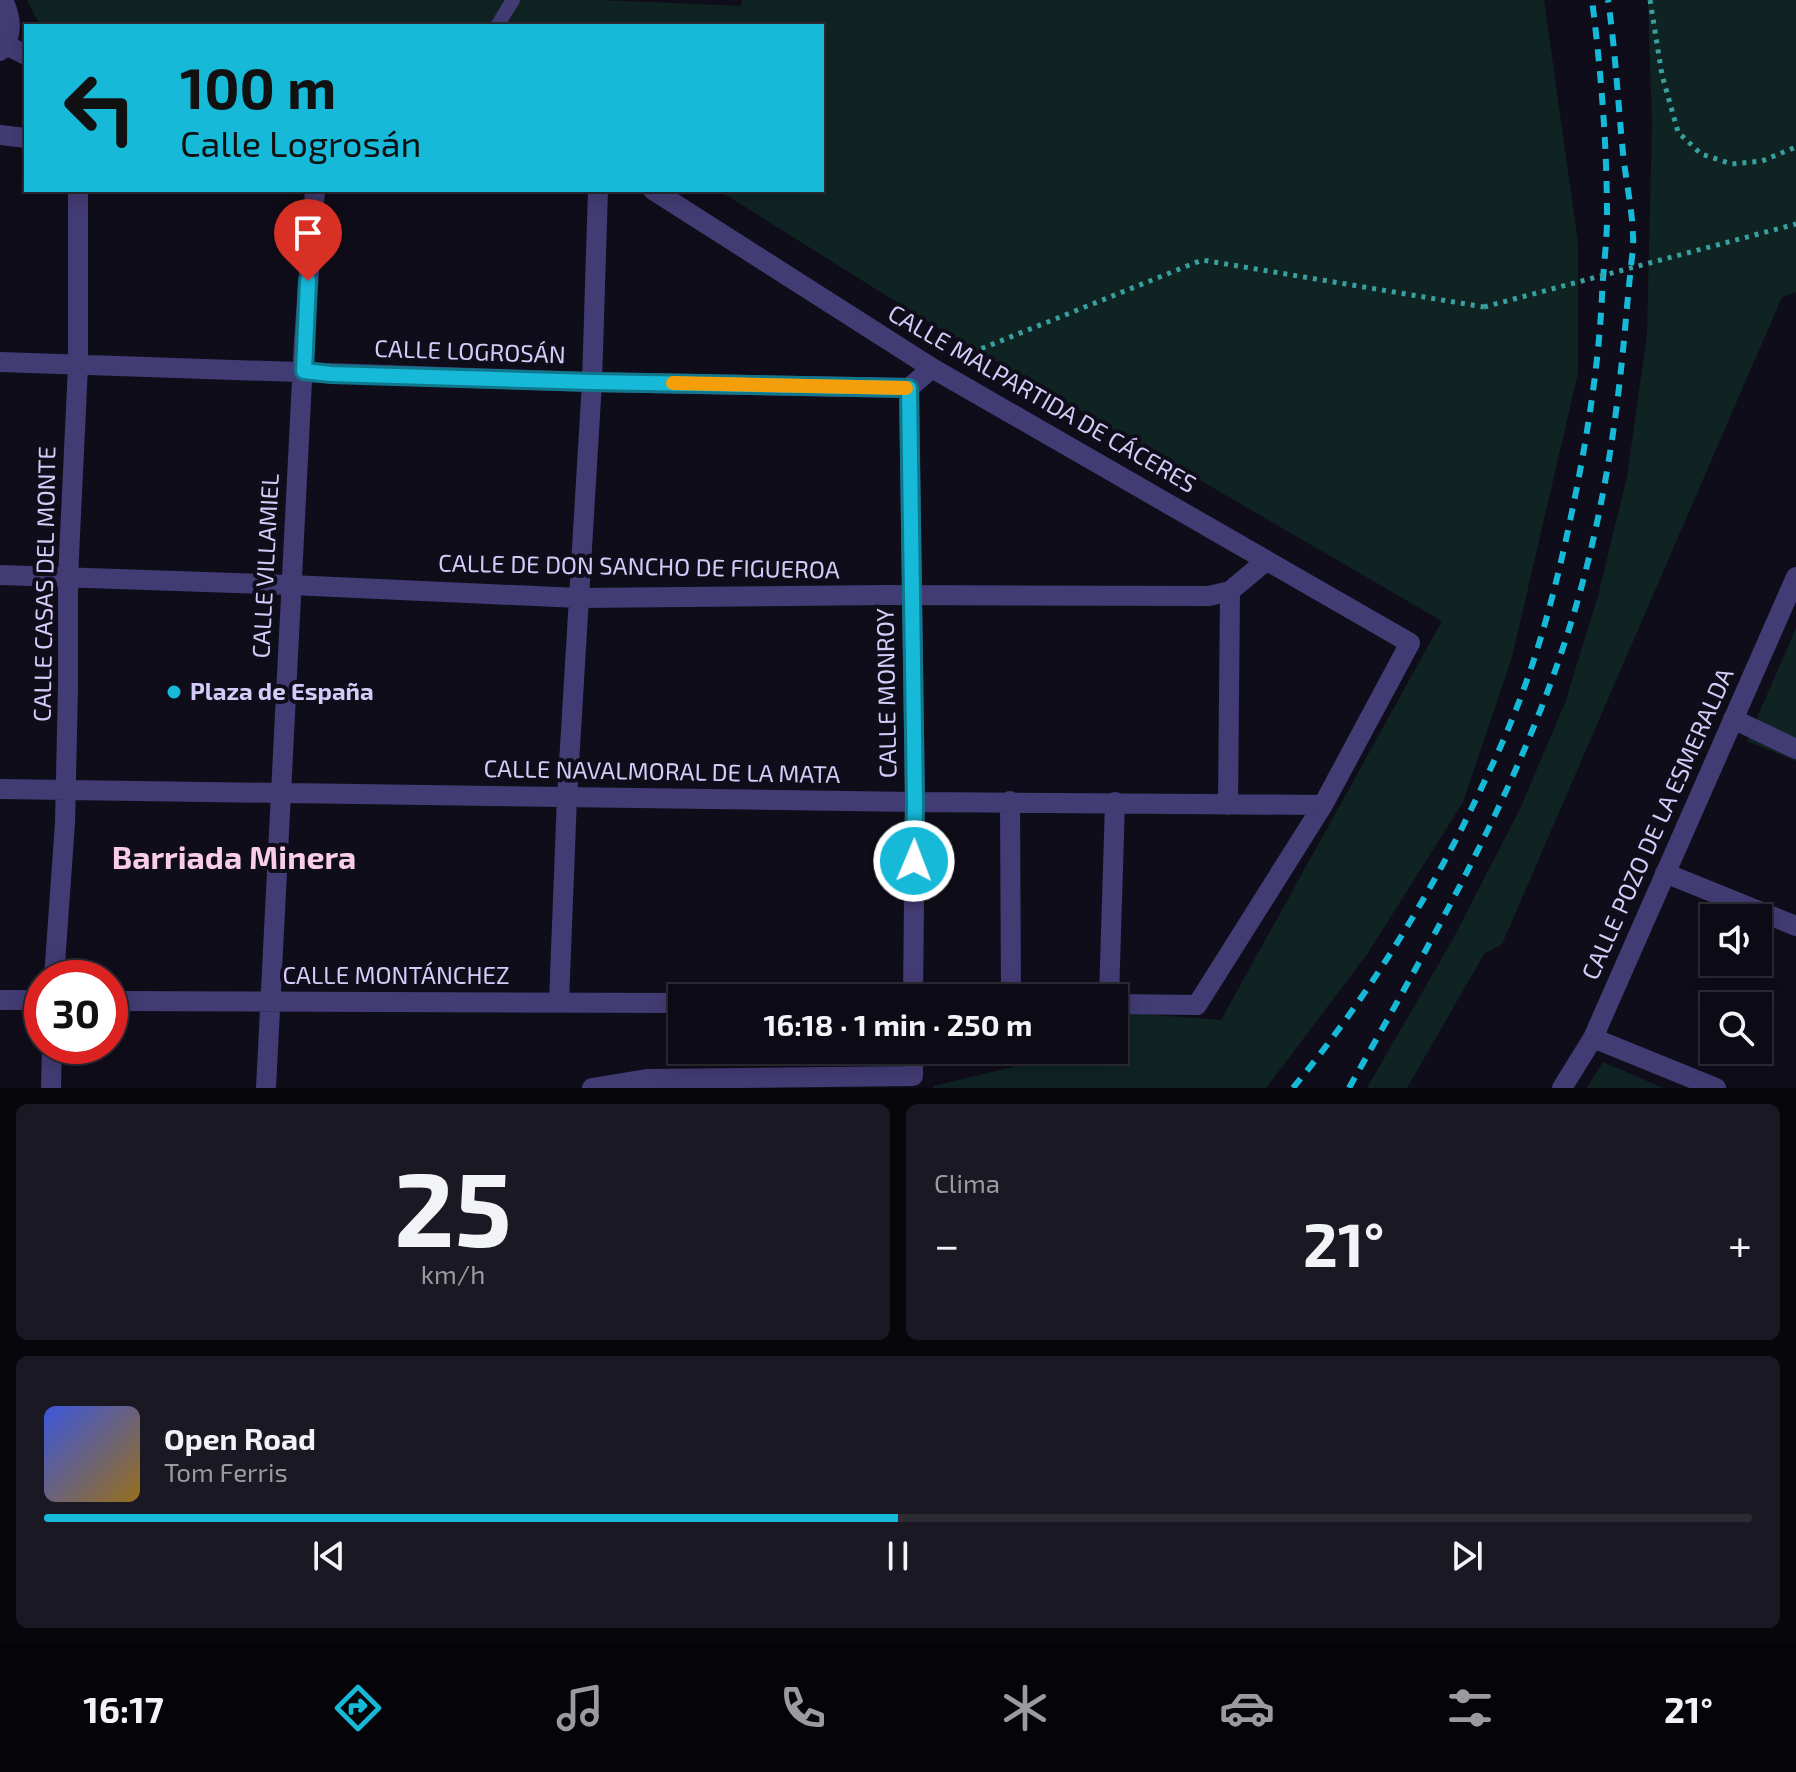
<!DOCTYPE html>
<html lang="es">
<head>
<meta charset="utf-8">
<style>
  body { margin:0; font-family:"Exo 2",sans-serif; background:#1a1822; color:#f1f3f6; height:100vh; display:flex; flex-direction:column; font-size:30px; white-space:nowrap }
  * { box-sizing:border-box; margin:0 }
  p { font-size:26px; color:#9a9aa0 }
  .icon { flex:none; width:44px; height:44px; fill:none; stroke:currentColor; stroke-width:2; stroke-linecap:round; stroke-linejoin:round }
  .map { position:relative; height:1088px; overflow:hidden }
  .sheet { display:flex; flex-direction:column; gap:16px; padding:16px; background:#07060b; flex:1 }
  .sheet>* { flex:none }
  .banner { position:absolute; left:24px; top:24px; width:800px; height:168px; border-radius:0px; box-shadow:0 4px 20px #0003,0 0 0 2px #2c2b34; background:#17b9d9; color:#111; overflow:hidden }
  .controls { position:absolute; left:1700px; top:904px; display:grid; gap:16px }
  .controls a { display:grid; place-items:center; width:72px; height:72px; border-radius:0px; background:#0c0a14; box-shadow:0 4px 20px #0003,0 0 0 2px #2c2b34; font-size:40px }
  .speed { position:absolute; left:24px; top:960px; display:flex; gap:16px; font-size:40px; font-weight:700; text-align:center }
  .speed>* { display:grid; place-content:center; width:104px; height:104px; border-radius:50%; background:#0c0a14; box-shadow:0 4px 20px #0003,0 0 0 2px #2c2b34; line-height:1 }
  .speed .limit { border:12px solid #d22; background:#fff; color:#111 }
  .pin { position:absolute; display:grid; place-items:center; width:68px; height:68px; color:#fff; margin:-82px -34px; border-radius:50% 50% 50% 0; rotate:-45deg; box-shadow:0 0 8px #0007 }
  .pin .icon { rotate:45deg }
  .me { position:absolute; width:88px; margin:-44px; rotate:1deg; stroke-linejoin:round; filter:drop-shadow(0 0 6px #0008) }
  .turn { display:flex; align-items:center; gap:28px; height:168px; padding:0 24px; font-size:36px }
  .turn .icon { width:104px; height:104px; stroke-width:2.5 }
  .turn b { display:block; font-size:56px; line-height:68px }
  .big { font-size:60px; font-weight:700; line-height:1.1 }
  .sheet .tile { flex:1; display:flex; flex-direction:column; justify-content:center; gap:12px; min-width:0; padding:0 28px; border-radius:12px; background:#1a1822 }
  .sheet .dial { align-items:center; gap:0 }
  .dial b { font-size:104px; line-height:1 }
  .song { display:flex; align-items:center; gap:24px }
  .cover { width:96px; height:96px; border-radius:12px; background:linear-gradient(135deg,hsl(230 70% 55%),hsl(40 70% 35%)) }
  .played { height:8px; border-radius:4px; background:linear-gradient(90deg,#17b9d9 50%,#2c2b34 50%) }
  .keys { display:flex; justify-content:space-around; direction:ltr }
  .heat { display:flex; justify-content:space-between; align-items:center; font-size:44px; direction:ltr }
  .sheet .tiles { flex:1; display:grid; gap:16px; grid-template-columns:1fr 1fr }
  .tile:last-child { grid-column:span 2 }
  .trip { position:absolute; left:668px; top:984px; width:460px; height:80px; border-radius:0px; background:#0c0a14; box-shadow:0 4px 20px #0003,0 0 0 2px #2c2b34; font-weight:700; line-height:80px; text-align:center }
  .dock { display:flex; height:128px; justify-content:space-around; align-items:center; background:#050408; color:#9a9aa0 }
  .dock .icon { width:56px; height:56px }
  .dock .on { color:#17b9d9 }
  .dock b { font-size:36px; color:#f1f3f6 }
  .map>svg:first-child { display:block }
  .green { fill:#102323 }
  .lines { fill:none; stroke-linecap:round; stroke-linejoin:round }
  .path { stroke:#39a0a0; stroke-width:5; stroke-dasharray:4 6; stroke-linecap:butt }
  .lane { stroke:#423c74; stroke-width:14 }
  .street { stroke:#423c74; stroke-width:20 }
  .rail { stroke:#17b9d9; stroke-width:6; stroke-dasharray:12 10; stroke-linecap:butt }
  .path-bridge { stroke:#39a0a0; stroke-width:5; stroke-dasharray:4 6; stroke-linecap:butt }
  .route-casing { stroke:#0f788d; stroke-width:20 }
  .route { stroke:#17b9d9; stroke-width:14 }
  .slow { stroke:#f59e0b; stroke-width:14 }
  .poi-dot { fill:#17b9d9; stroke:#100d1a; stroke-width:3 }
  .labels { text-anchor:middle; stroke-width:8; stroke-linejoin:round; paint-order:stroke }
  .street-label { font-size:24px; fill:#d4cbf9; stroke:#100d1a }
  .poi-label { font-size:24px; font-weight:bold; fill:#d4cbf9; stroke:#100d1a; text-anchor:start }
  .district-label { font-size:32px; font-weight:bold; fill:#facde6; stroke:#100d1a }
</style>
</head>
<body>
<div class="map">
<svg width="1796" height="1088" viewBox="0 0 1796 1088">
  <rect width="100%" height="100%" fill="#100d1a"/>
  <path class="green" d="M27,0H601L741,6L742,0H1544L1578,243V373L1512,657L1463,802L1368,953L1266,1088H933V1086L1013,1067L1016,1050H1114V1012L1221,1020L1442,621L930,323L718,190H822V26H40Z
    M1648,0H1796V292L1782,297L1502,944L1484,954L1407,1088H1367L1453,939L1520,809L1565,703L1598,596L1627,477L1647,335L1652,123Z
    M1796,628V761L1747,741Z
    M1603,1062L1663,1088H1587Z"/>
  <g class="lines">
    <path class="path" d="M1650,0L1662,75L1678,132L1701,154L1732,164L1762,161L1796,147
      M963,356L1202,260L1484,307"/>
    <path class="lane" d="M497,26L513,0"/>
    <path class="street" d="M6,45L26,55
      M0,51C14,36 11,17 3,0
      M0,135L26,138
      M653,190L932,368L1410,643L1323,805L1197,1005L1114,1004
      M0,362L592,382L909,388L932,368
      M909,388L915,802L913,998
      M0,575L291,585L579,598L887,595L1209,596L1230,591L1266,561
      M1733,719L1796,749
      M0,789L915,802L1323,805
      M1010,801L1011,998
      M1228,805L1230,591
      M1665,873L1796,926
      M54,978L65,823L68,686V578L78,366V190
      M1109,998L1115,802
      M0,1000H42
      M110,1001L682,1003
      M559,1002L567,797L592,382L598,190
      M1593,1038L1716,1088
      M51,1088L52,1046
      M266,1088L304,341L315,190
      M592,1088L647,1079L913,1076V1050
      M1562,1088L1593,1038L1796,577"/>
    <path class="rail" d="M1293,1088C1359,1008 1413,923 1461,830C1485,781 1509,732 1527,680C1549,618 1564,552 1577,487C1589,424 1599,360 1602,296C1603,270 1607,243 1607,217C1607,145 1601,71 1592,0
      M1349,1088C1432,940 1519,790 1570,626C1597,540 1613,449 1622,360C1625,332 1627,304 1630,276C1631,262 1634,248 1633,234C1632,210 1627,186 1624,162C1618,108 1616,54 1608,0"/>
    <path class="path-bridge" d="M1484,307L1796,224"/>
  </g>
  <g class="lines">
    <defs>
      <path id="route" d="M308,281L304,371L331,374L592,382L909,388L915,802L914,861"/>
    </defs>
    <use href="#route" class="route-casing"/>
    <use href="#route" class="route"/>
    <path class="slow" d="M673,383L906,388"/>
  </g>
  <circle class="poi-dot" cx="174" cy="692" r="8"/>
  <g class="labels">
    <g class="street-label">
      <text transform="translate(470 352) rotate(2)" y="8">CALLE LOGROSÁN</text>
      <text transform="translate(1042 399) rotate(30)" y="8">CALLE MALPARTIDA DE CÁCERES</text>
      <text transform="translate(266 566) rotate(-87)" y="8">CALLE VILLAMIEL</text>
      <text transform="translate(639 567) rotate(1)" y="8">CALLE DE DON SANCHO DE FIGUEROA</text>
      <text transform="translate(45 584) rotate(-89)" y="8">CALLE CASAS DEL MONTE</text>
      <text transform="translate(887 693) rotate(-91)" y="8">CALLE MONROY</text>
      <text transform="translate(662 772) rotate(1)" y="8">CALLE NAVALMORAL DE LA MATA</text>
      <text transform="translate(1658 824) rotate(-66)" y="8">CALLE POZO DE LA ESMERALDA</text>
      <text x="396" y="984">CALLE MONTÁNCHEZ</text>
    </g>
    <g class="poi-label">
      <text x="190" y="700">Plaza de España</text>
    </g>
    <g class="district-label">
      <text x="234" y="869">Barriada Minera</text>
    </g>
  </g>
</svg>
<div class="controls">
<a><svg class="icon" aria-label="sound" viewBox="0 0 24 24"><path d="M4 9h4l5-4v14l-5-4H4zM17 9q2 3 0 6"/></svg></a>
<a><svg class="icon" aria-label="search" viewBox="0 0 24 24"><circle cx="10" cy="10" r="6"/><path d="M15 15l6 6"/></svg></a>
</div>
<div class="speed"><div class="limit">30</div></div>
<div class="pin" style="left:308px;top:281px;background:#d93025"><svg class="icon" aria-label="arrive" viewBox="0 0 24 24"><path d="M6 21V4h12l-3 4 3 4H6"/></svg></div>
<svg class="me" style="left:914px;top:861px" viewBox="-20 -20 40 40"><circle r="17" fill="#17b9d9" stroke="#fff" stroke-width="3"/><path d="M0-11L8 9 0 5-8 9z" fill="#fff"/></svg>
<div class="trip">16:18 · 1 min · 250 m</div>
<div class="banner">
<div class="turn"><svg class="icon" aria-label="left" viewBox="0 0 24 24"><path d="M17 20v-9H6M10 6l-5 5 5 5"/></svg><div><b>100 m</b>Calle Logrosán</div></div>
</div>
</div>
<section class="sheet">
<div class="tiles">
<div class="tile dial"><b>25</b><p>km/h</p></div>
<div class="tile"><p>Clima</p>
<div class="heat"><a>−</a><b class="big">21°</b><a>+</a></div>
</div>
<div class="tile">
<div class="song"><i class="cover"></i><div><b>Open Road</b><p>Tom Ferris</p></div></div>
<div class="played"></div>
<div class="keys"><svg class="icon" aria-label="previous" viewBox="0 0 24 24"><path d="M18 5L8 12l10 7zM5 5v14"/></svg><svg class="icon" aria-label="pause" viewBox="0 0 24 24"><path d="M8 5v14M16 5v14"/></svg><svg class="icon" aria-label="next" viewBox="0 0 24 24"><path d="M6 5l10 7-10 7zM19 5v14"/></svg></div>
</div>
</div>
</section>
<nav class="dock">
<b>16:17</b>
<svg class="icon on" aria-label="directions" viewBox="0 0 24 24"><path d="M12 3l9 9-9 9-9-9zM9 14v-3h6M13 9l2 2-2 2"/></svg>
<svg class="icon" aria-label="music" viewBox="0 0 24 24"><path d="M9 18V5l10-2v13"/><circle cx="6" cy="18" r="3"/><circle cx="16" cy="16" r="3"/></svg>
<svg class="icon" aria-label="phone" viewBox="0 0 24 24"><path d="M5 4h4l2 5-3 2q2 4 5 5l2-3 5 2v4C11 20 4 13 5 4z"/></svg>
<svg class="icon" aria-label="climate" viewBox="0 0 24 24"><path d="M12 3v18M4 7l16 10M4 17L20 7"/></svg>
<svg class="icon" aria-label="car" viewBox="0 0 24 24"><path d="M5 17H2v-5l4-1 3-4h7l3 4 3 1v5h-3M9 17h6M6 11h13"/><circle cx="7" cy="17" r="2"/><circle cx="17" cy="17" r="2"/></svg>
<svg class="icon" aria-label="filters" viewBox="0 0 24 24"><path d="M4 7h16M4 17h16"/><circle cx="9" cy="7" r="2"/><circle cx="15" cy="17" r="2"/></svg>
<b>21°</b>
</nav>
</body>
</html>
